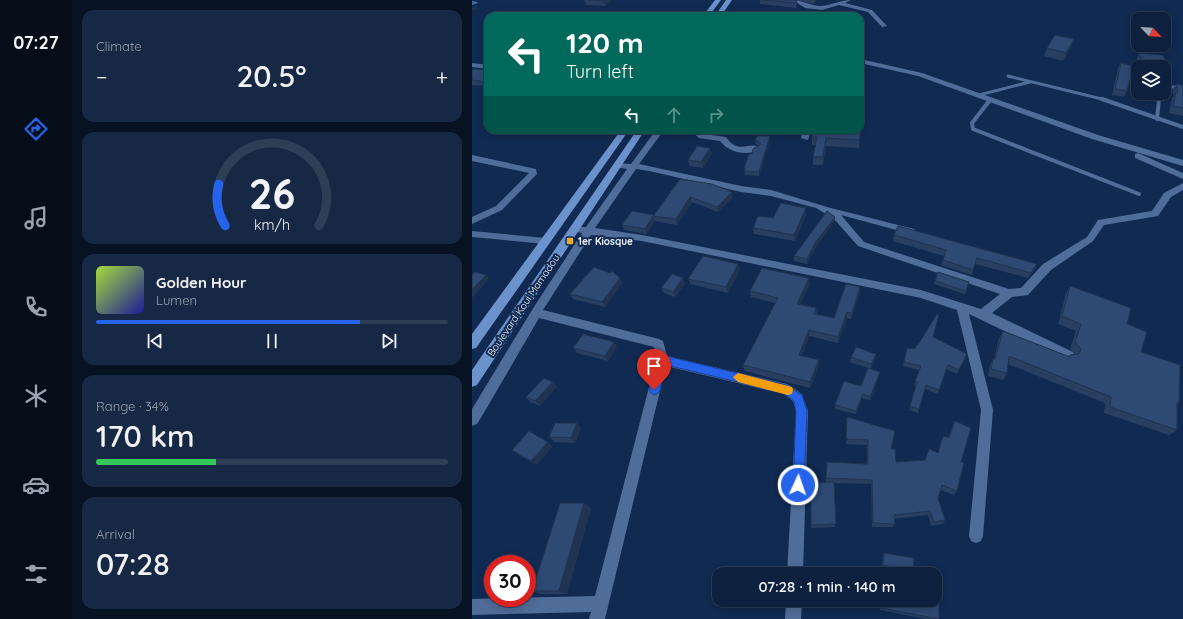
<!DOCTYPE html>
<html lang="en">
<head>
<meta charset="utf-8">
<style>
  body { margin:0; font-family:Quicksand,sans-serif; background:#162844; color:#f1f3f6; height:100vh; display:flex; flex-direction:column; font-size:15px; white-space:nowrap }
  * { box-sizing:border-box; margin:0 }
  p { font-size:13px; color:#9aa3b0 }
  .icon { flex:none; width:22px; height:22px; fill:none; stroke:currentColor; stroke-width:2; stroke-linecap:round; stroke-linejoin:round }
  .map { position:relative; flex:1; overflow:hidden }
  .details { display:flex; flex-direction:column; gap:10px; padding:10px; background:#071222; width:400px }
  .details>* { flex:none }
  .hud { position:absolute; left:12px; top:12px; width:380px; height:122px; border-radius:12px; box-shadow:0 2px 10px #0003,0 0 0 1px #2d3e57; background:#00695c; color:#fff; overflow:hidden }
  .needle { width:26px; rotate:115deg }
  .fabs { position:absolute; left:659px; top:12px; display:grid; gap:8px }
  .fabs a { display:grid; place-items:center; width:40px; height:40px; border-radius:8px; background:#0d203d; box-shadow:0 2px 10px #0003,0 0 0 1px #2d3e57; font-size:20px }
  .speed { position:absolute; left:12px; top:555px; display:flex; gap:8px; font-size:20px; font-weight:700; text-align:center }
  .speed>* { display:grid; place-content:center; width:52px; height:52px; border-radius:50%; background:#0d203d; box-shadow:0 2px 10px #0003,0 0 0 1px #2d3e57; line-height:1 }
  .speed .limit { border:6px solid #d22; background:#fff; color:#111 }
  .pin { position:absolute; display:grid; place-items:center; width:34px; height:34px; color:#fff; margin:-41px -17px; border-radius:50% 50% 50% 0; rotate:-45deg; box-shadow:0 0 4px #0007 }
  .pin .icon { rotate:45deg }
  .me { position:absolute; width:44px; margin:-22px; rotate:3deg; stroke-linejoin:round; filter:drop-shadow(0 0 3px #0008) }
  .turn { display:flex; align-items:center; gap:14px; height:84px; padding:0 16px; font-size:18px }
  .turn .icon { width:52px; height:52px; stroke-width:2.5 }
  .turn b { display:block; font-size:28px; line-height:34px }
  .lanes { display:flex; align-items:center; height:38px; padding:0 16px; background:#0003; justify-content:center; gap:20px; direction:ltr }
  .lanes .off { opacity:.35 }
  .big { font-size:30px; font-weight:600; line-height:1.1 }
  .details .card { flex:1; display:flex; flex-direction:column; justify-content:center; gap:6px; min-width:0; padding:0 14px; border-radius:12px; background:#162844 }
  .details .dial { align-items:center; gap:0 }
  .dial svg { height:104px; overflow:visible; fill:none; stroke:#2d3e57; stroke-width:7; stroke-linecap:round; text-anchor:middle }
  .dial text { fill:#f1f3f6; stroke:none }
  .song { display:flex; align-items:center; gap:12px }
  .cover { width:48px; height:48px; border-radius:6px; background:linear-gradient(135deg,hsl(80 70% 55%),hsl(240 70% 35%)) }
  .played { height:4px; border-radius:2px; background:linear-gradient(90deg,#2563eb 75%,#2d3e57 75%) }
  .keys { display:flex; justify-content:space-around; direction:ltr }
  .heat { display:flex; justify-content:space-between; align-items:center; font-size:22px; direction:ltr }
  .charge { height:6px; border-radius:3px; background:linear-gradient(90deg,#34c759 34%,#2d3e57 0) }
  .trip { position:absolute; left:240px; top:567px; width:230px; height:40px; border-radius:12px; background:#0d203d; box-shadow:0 2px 10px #0003,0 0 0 1px #2d3e57; font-weight:600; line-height:40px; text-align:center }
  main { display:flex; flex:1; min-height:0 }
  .dock { display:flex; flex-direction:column; width:72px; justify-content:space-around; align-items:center; background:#050d18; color:#9aa3b0 }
  .dock .icon { width:28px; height:28px }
  .dock .selected { color:#2563eb }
  .dock b { font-size:18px; color:#f1f3f6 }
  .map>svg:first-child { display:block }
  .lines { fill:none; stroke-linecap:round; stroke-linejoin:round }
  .lane-far1 { stroke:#506c98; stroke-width:3 }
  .lane { stroke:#506c98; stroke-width:4 }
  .street { fill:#506c98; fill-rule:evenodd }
  .primary { fill:#6c92cc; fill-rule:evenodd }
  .wall { fill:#283f62 }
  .shaded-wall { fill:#203350 }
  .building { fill:#2e4972; stroke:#203350 }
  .route { fill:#2563eb; stroke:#184099 }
  .slow { fill:#f59e0b }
  .poi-dot { fill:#e8ab37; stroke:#112a51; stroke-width:1.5 }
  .labels { text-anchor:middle; stroke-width:4; stroke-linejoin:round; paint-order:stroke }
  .poi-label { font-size:10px; font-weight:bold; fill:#eef5ff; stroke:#112a51; text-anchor:start }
  .street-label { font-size:10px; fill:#eef5ff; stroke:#112a51 }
</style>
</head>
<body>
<main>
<nav class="dock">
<b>07:27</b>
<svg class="icon selected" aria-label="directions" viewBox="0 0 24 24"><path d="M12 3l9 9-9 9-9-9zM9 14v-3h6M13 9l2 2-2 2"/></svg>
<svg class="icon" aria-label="music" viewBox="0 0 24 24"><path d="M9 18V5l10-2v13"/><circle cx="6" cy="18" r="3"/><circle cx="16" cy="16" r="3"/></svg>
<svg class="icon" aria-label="phone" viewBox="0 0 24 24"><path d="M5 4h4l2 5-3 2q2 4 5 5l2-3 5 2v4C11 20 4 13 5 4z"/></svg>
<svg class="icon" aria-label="climate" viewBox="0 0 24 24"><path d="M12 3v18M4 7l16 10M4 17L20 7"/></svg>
<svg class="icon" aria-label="car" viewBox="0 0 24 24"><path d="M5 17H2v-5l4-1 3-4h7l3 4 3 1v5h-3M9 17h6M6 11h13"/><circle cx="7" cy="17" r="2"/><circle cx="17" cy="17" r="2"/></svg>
<svg class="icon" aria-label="filters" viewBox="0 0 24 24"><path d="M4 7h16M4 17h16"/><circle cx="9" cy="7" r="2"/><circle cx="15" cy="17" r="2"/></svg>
</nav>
<section class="details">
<div class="card"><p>Climate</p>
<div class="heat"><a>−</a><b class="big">20.5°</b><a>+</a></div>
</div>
<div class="card dial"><svg viewBox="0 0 100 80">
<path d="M14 69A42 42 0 1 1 86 69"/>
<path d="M14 69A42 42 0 0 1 9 37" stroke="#2563eb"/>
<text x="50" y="56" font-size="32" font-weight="700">26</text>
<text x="50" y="72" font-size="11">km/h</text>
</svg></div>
<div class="card">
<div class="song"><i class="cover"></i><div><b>Golden Hour</b><p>Lumen</p></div></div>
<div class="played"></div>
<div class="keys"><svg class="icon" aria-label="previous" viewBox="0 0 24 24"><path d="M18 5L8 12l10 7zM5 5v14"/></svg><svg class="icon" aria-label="pause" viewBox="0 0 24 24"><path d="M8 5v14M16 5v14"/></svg><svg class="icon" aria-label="next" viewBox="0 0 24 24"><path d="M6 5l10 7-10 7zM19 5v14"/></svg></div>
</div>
<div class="card"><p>Range · 34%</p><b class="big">170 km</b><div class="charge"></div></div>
<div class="card"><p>Arrival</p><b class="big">07:28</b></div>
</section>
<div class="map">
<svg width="711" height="619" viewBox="0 0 711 619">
  <rect width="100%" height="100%" fill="#112a51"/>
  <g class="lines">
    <path class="lane-far1" d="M536,76L634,100
      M692,87H711
      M507,95L558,82
      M686,100L687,93"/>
    <path class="lane" d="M630,99L711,127
      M518,100L500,123L501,129L667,194
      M685,119L687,99"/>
    <path class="street" d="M321,0C331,0 338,6 348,6C358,6 368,0 379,0L373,3L400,10L415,26L410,27L396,12L367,5L350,10L333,8Z
      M0,1L5,2L6,3L0,5Z
      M388,59L450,73L626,135L711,160V166L620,139L446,76L388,63Z
      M0,63L16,65V69L0,67Z
      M184,130H192L167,164L269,186L299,190L355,207L442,229L444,231L439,234L369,215L392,242L537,289L549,288L571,264L615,237L626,220L680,211L692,193L711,183V190L699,197L686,216L632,225L621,241L579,270L556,295L540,297L520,313L601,352L603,356L601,360L597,361L593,360L497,314L521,410L511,536L509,541L504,543L499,541L497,536L509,410L485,310L449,298L170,241L119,235L71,310L187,339L191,341L195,356L315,384L330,394L336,411L331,574H315L324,411L321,401L312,394L194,366L133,619H117L119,612L0,615V599L123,596L184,360L182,347L67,318L13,411L5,424L0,426V409L60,310L110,233L99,231L97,229L99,227H114L155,169L143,167V163L159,164ZM164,169L177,171L269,192L299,196L344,208L362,219L386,246L528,294L509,309L449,290L170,235L123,228Z
      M218,130H227L232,134L254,137C267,156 278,140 288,148C277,158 256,152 248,141L227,138Z
      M331,130H339L336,140L329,138Z
      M666,153L711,173V179L663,158V154Z
      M0,155L64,169L65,174L30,210L0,224V217L24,206L57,173L0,161Z
      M0,231L74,238L79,241L74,244L0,237Z
      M314,600H330L329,619H313Z"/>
    <path class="primary" d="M243,0H249L237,16H231Z
      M254,0H260L249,16H243Z
      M149,130H157L4,348L0,349V334Z
      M165,130H173L5,385L0,387V370Z"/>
  </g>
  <path class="wall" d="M112,0H140L133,6L114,5Z
    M288,0H344L342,4L325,0V5L324,8L288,4Z
    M602,39L599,47L591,61L572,56L575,48Z
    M667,53L697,67L693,76H692V67H666V68L664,62Z
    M649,63L655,91L652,97L640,95L646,68Z
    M0,69L16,70V86L0,85Z
    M704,84L711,85V116L697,113L700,98L702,96L700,91Z
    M308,130H319L318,134L308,133Z
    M389,134L387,148L354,146L351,165H341V157L344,145H340V137Z
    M283,140H298L287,176L273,175L272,168L280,154L286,146L284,144Z
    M240,154L231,168L217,166L216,160Z
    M208,179L261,197L246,212L220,202L205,225L183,221L175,234L152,230L150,225L182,215Z
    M334,208V214L323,241L282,234L281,228L301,218Z
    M362,222L343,248L335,264L322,261V256Z
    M422,235L563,269L556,278L503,264L500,275L469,265L472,256L421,241Z
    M268,270L256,293L218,284L216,279Z
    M148,278L150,283L133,307L101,299L98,294Z
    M211,278L213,284L203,297L192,293L189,288Z
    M463,281L497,282L493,294L462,284Z
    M338,284L328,304L344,308L345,314L362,318L388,287V293L379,319L375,318L366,343L337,336L330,356L347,360V366L338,388L273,371L271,365L303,303L279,297L278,291Z
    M598,286L655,324L669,352L707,403L705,405V430L697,435L632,413L633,403L536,364L535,373L531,380L516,376L518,365L521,359H522L527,338L531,331L597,357L598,355L603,354L598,349L604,331L586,324L594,293Z
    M461,337L495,354L485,374L474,369L466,394L453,389L446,413L437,410L444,386L442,385L447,370L431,366L435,348L442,349Z
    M142,342L145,347L136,361L105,353L101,348Z
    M404,354L403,360L399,369L407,376L398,400L390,398L384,414L363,409V405L389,386L396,368L378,362L379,357Z
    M81,382L85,387L68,406L58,402L54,397Z
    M375,417L419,449L424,462L453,460L466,452L471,436L476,438L483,421L489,462L485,491L482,495L469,490L466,498L473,520L471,524L459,526L456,515L422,519L423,524L421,527H400L399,484L362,483L363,527L339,528V525L354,482L355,462L395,464V445L374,444Z
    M109,428L103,443L82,442L77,437Z
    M81,446L64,465L45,454L40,450Z
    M119,508L95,594H69L60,591Z
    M412,553L441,571L440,573L409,568L411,556Z
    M409,600H447L467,619H454L408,610Z"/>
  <path class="shaded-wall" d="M133,0H140L133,6L131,1Z
    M325,0V5L324,8V3Z
    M4,6L6,9L0,11V8Z
    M602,39L599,47L591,61L594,53Z
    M389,126V134L387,148V140Z
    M298,136V140L287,176V172Z
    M354,138V146L351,165V157Z
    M238,148L240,154L231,168L229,162Z
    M260,192L261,197L246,212L245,207Z
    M218,197L220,202L205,225L204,219Z
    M334,208V214L323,241L322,235Z
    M181,216L183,221L175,234L173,229Z
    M363,217L362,222L343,248L335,264V259L343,243Z
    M266,264L268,270L256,293L254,287Z
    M565,264L563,269L556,278L559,273Z
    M14,275L17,279L0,298V290Z
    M148,278L150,283L133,307L130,302Z
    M211,278L213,284L203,297L201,292Z
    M337,278L338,284L325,310V304Z
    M388,287V293L379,319L380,313Z
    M375,312V318L366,343V337Z
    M337,330V336L328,361L327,355Z
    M142,342L145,347L136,361L133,356Z
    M404,354L403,360L399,369V364Z
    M347,360V366L338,388V382Z
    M408,372L407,376L398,400V397Z
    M81,382L85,387L68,406L63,401Z
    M391,394L390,398L384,414V411Z
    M105,423L109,428L103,443L99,438Z
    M76,442L81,446L64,465L59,461Z
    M112,503L119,508L95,594L87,591Z"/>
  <path class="building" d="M117,0H133L131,1Z
    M291,0H325L324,3Z
    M583,35L602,39L594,53L575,48Z
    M667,53L691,55L697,67L672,65Z
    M649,63L662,66L655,91L643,89Z
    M0,69L16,70V82L0,80Z
    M704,84L711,85V108L701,106L704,92H706Z
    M388,126H389L387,140L354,138L351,157H341L345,137H340L342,130H388Z
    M285,136H298L287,172L272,171L273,168H272L277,154H280L281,149L289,144L283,140Z
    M225,146L238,148L229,162L216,160Z
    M208,179L240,184L260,192L245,207L218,197L204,219L181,216L173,229L150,225L160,211L182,215Z
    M309,203L334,208L322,235L281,228L286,216L301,218Z
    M355,211L363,217L343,243L335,259L322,256Z
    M426,226L565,264L559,273L505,258L501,270L471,260L474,250L422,235Z
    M231,256L266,264L254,287L216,279Z
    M122,267L138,273L140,271L148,278L130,302L98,294Z
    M290,268L337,278L325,304L344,308L342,314L362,318L374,284L388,287L380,313L375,312L366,337L337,330L327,355L347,360L338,382L271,365L306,298L278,291Z
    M3,272L14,275L0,290V275Z
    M466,272L497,282L494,291L463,281Z
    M200,274L211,278L201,292L189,288Z
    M598,286L659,308L655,324L675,332L669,352L708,365L707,403H705V430L638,407L639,397L537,356L535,373L519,369L521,359H523L531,331L598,357V355L607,354L609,349L603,342L609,324L590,316Z
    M465,314L467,315L461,337L495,354L487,370L476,365L467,390L454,385L447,409L438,406L445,382L443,381L449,366L432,362L435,348L442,349L447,343Z
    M111,334L142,342L133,356L101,348Z
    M384,347L404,354L399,364L379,357Z
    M396,368L408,372L398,397L391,394L384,411L363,405L372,381L389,386Z
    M72,378L81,382L63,401L54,397Z
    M375,417L423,431L419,449H423L424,462L453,460L457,449L466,453L471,436L477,438L483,421L499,428L489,462L492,463L485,491L470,485L466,498L473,520L462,522L458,511L422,515L423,524L401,523L400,480L354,478L355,462L396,464V440L374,439Z
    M83,423H105L99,438L77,437Z
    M57,431L76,442L59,461L40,450Z
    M362,482L364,524L339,525V483Z
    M88,503H112L87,591H60Z
    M412,553L442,558L441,571L411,565Z
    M410,600H447L467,604V619L409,608Z"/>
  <path class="route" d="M190,355L314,385L330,395L335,411L332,485L331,489L326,491L322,489L321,485L324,411L322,401L312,393L194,365L188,390L186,393L182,395L179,393L177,390L185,360Z"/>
  <path class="slow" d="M266,373L316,386L320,387L321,390L320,394L316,395L266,382L261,377Z"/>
  <rect class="poi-dot" x="94" y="237" width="8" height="8" rx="2"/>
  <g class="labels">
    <g class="poi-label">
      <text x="106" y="245">1er Kiosque</text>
    </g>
    <g class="street-label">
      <text transform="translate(51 305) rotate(-56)" y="4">Boulevard Koui Mamadou</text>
    </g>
  </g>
</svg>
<div class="fabs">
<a><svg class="needle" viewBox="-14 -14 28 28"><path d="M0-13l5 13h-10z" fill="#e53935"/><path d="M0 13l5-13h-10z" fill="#9aa3b0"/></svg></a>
<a><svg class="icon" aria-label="layers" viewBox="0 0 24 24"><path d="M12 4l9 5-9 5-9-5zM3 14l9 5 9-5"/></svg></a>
</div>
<div class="speed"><div class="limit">30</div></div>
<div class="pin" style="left:182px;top:390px;background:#d93025"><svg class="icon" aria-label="arrive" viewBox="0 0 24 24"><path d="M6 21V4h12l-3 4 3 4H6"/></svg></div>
<svg class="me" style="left:326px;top:485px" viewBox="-20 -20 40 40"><circle r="17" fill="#2563eb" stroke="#fff" stroke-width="3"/><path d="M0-11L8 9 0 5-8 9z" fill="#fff"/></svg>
<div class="trip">07:28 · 1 min · 140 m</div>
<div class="hud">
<div class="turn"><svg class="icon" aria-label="left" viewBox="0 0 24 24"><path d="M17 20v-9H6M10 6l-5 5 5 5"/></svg><div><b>120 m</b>Turn left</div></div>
<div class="lanes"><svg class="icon" aria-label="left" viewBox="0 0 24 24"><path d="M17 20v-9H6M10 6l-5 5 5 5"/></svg><svg class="icon off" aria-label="ahead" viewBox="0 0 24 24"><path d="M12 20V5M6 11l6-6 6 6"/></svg><svg class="icon off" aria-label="right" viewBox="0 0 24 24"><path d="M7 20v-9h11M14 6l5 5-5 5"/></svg></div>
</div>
</div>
</main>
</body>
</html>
